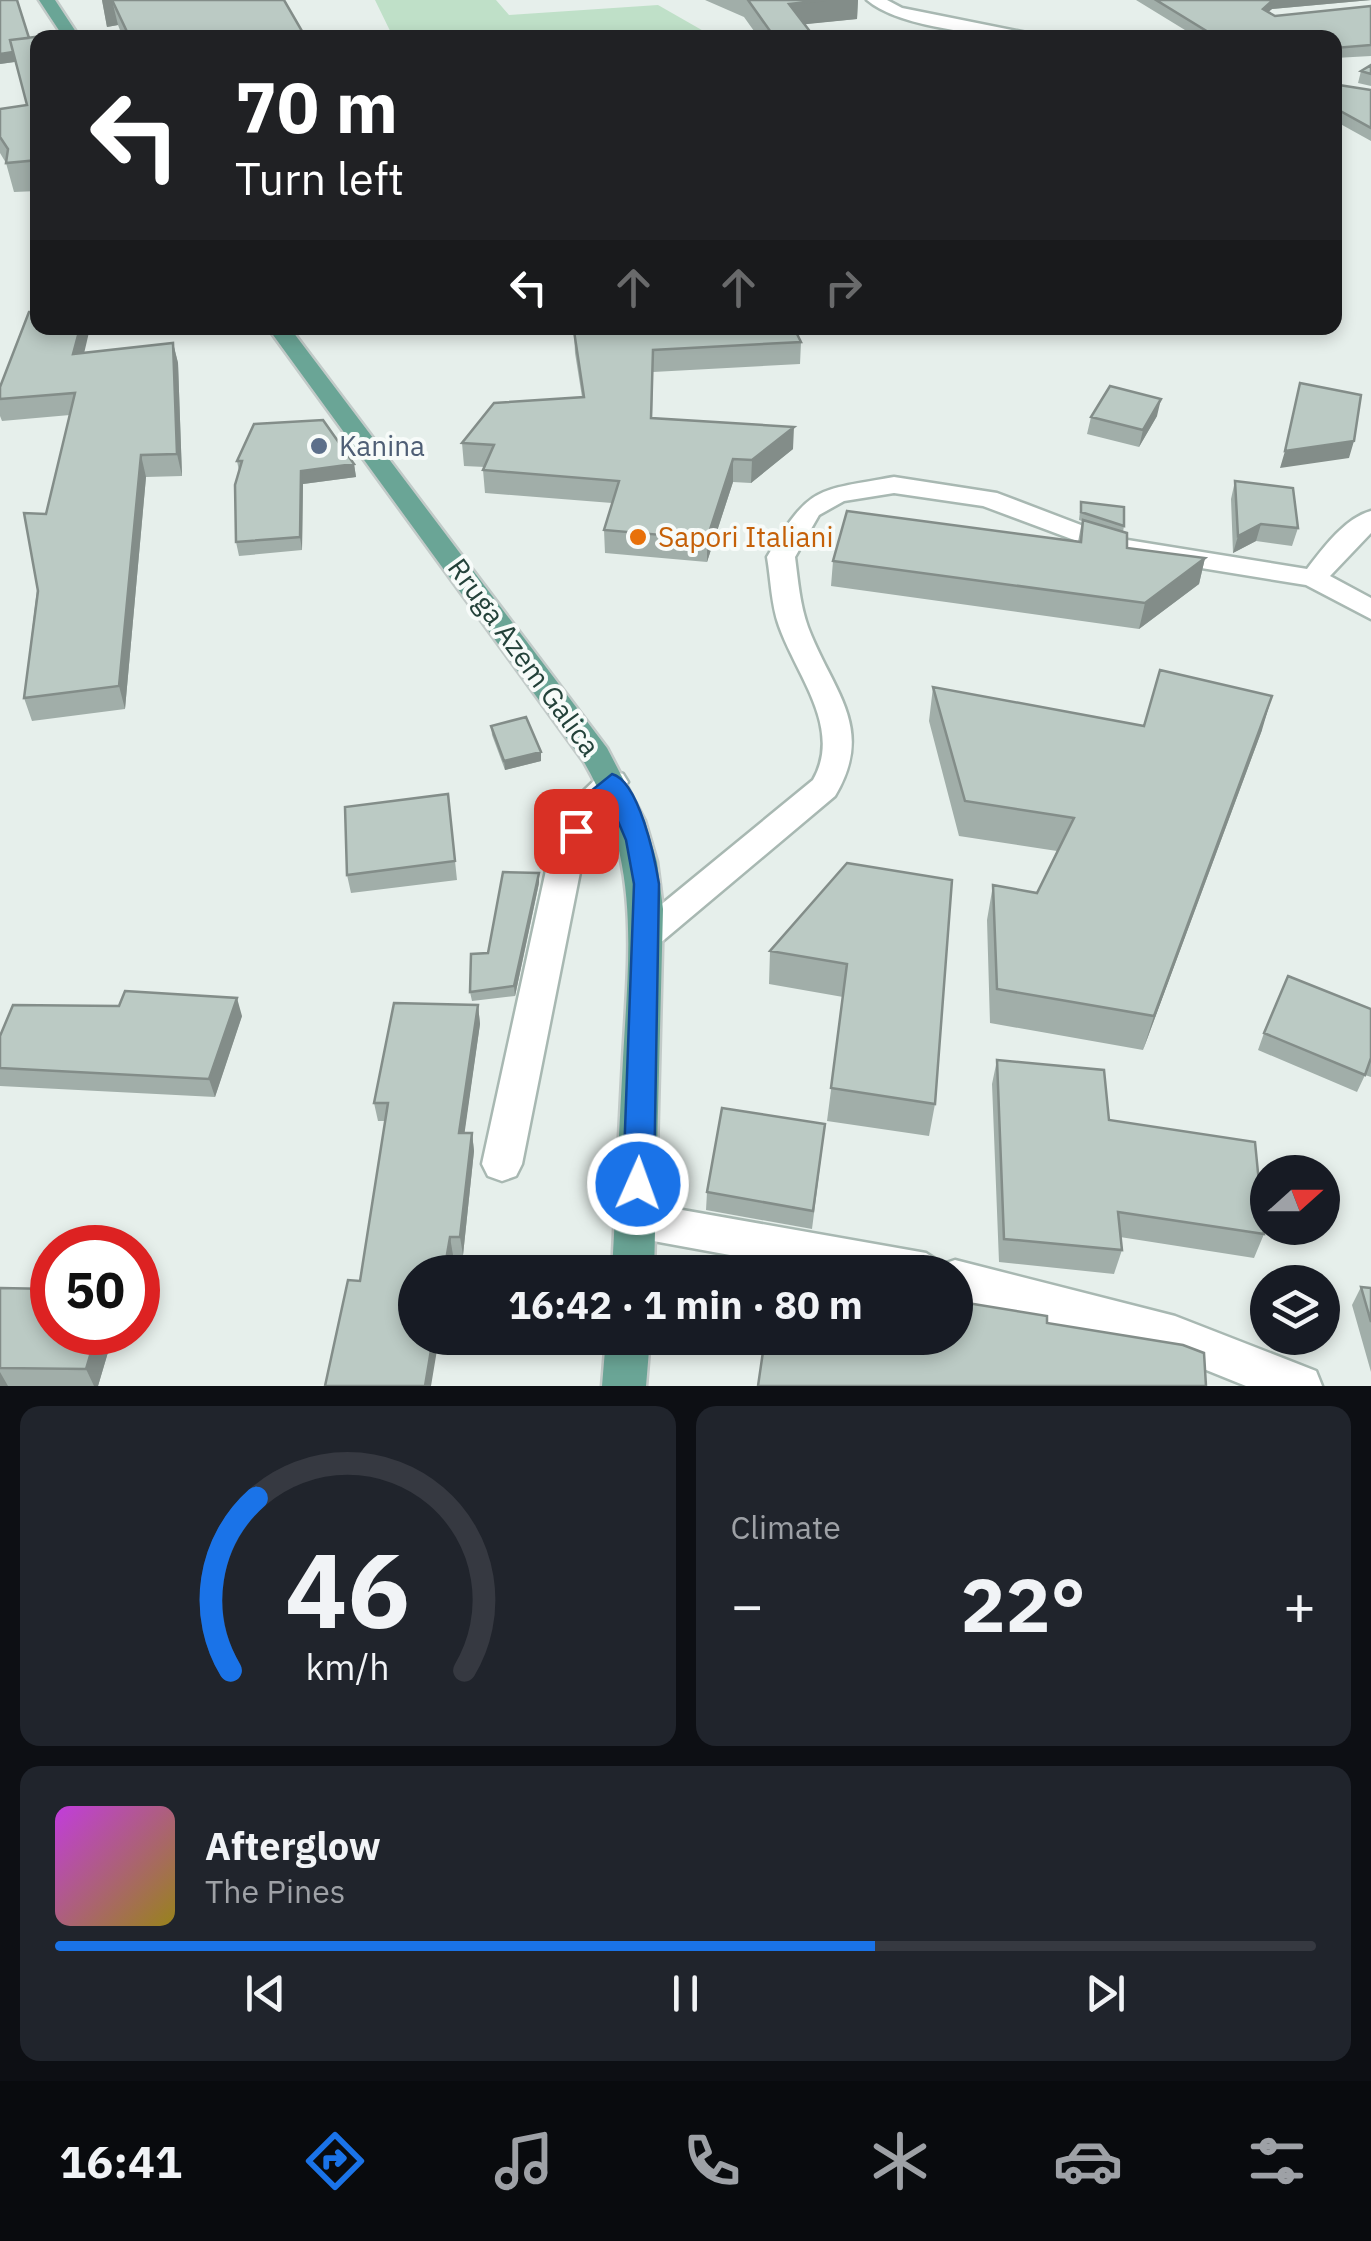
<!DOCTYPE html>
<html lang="en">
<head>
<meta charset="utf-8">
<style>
  body { margin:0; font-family:"IBM Plex Sans",sans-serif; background:#20242c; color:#f1f3f6; height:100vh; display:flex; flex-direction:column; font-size:38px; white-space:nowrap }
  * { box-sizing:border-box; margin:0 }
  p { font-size:32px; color:#9ea1a6 }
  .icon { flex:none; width:55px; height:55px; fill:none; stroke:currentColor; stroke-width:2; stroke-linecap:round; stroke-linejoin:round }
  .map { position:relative; height:1386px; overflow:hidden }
  .details { display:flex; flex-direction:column; gap:20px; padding:20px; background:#0d0f14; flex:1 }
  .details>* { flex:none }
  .banner { position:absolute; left:30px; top:30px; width:1312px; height:305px; border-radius:20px; box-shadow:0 5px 15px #0003; background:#202124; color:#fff; overflow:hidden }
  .needle { width:65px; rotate:69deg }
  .controls { position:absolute; left:1250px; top:1155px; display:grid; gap:20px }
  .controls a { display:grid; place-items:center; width:90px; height:90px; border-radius:50%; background:#171b24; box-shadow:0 5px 15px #0003; font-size:50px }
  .speed { position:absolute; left:30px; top:1225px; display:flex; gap:20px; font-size:50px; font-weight:700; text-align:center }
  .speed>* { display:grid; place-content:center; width:130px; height:130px; border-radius:50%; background:#171b24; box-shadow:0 5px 15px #0003; line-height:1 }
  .speed .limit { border:15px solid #d22; background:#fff; color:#111 }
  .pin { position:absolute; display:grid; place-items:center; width:85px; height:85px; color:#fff; margin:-42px; border-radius:20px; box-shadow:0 5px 15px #0006 }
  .me { position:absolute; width:110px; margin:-55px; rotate:2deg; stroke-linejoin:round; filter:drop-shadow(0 0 8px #0008) }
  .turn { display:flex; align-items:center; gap:35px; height:210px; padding:0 40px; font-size:45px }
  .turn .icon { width:130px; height:130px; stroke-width:2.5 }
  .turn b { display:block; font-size:70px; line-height:85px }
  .lanes { display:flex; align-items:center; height:95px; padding:0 40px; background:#0003; justify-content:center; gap:50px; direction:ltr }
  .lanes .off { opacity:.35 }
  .big { font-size:75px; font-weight:800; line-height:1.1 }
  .details .tile { flex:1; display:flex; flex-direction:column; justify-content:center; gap:15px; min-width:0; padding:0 35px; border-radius:20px; background:#20242c }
  .details .dial { align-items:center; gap:0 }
  .dial svg { height:260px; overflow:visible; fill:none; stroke:#363941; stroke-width:7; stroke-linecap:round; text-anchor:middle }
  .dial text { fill:#f1f3f6; stroke:none }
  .song { display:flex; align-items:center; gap:30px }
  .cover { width:120px; height:120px; border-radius:15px; background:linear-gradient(135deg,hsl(290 70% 55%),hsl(50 70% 35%)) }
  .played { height:10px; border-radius:5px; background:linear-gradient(90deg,#1a73e8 65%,#363941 65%) }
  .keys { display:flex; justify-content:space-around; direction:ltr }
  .heat { display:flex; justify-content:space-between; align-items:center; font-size:55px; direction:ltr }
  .details .tiles { flex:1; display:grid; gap:20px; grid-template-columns:1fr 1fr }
  .tile:last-child { grid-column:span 2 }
  .trip { position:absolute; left:398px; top:1255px; width:575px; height:100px; border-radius:50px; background:#171b24; box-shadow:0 5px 15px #0003; font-weight:800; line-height:100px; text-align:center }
  .tabs { display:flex; height:160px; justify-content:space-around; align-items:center; background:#090b0e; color:#9ea1a6 }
  .tabs .icon { width:70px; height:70px }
  .tabs .current { color:#1a73e8 }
  .tabs b { font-size:45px; color:#f1f3f6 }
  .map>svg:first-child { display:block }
  .green { fill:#bfe0c8 }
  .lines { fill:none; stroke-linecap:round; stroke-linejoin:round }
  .minor-casing { stroke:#a8b8b2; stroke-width:5 }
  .major-casing { stroke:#c2cac8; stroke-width:5 }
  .minor { fill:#fff; fill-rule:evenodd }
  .major { fill:#6aa596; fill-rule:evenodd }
  .wall { fill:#a1aea9 }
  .shaded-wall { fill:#838d89 }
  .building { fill:#bbcac4; stroke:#838d89; stroke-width:2.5 }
  .route { fill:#1a73e8; stroke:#114b97; stroke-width:2.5 }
  .service-dot { fill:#5c6f8a; stroke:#f7fbf9; stroke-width:4 }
  .food-dot { fill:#e8710a; stroke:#f7fbf9; stroke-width:4 }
  .labels { text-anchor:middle; stroke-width:8; stroke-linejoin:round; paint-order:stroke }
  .service-label { font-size:28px; fill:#4e5e75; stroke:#f7fbf9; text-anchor:start }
  .food-label { font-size:28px; fill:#c56008; stroke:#f7fbf9; text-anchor:start }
  .street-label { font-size:28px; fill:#24423a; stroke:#f7fbf9 }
</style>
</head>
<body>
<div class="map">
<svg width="1371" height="1386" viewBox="0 0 1371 1386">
  <rect width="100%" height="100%" fill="#e6efeb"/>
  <path class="green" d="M375,0H496L509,15L658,5L714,37H393Z"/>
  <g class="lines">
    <defs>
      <path id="minor" d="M867,0H887L902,8L1052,38C1006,38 901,30 867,0Z
        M894,477L997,493L1115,538L1307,569C1323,548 1345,518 1371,511V533L1330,576L1371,598V619L1306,585L1109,553L983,506L894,493L844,501L819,515L795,557C798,580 800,605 808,627C832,691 876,727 835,796L659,944L647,948L635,944L629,935L635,926L813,780C843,728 796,675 779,626C771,604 771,580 767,557C810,486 814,491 894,477Z
        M612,771L623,774L628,782L598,815L584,852L522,1164L516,1176L502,1181L488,1176L482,1164L550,852L573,801L601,774Z
        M637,1202L926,1253L943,1264L955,1260L1175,1316L1316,1371L1322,1386H1246L1174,1357L955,1298V1272H823L637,1238L623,1233L617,1220L623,1207Z"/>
      <path id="major" d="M39,0H55L80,38H64Z
        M268,328H290L607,748L645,821L657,862L663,909L654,1272H612C616,1201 619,1130 623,1059C629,950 641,861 584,762Z
        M606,1338H650L646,1386H602Z"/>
    </defs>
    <use href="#minor" class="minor-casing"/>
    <use href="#major" class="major-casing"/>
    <use href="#minor" class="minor"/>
    <use href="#major" class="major"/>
  </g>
  <path class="wall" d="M102,0L306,38H123L118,25L107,27Z
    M705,0H858L857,19L804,24L815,38H759L744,17Z
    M1136,0H1371V2V0L1272,9L1268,12L1275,16L1371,6V56L1335,58V38H1198Z
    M29,38H38V191L14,192L6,163L0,153V109L27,105L15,62L0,64Z
    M1371,65V86L1358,83L1361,71Z
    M1335,87L1371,90V141L1335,121Z
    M35,312L84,353L173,343L178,363L182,476L146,477L125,709L32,721L24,698L46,514L70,415L2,421L0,416V387Z
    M586,328H794L801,342L800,364L653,372L652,418L793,449L751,483L733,482L707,562L605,553L604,530L612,503L485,493L483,470L485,467L464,466L462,443L582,397L575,353L574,331L586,330Z
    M1157,416L1139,447L1087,434L1091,417Z
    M237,461L354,464L356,477L303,484L302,550L239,556L236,542L239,471Z
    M1235,481L1298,528L1292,546L1256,541L1233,553L1231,499Z
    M1081,502L1124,526L1123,532L1127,548L1205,558L1199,584L1139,629L831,586L833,561L1078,542L1082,521L1079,520Z
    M933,687L1144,726L1262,730L1143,1050L990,1023L987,920L993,885L1037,893L1057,851L959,836L929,721Z
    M491,726L541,752V761L505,770L492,735Z
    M448,794L457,880L351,893L347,875Z
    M847,863L935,1104L929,1136L827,1121L843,997L769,984L770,951Z
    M539,883L515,996L472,1001L470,992L488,953Z
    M478,1005L480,1024L464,1133H472L474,1151L463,1255H453L360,1281L385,1121H378L374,1103Z
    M1371,1009V1077L1365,1075L1357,1092L1258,1050L1264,1033Z
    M242,1016L215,1097L0,1086V1036Z
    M997,1060L1109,1120L1264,1234L1254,1258L1120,1237L1122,1250L1114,1274L999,1262L992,1084Z
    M823,1142L812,1229L706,1210L707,1192Z
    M1361,1287L1371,1288V1372L1352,1305Z
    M0,1288L114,1332L98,1386H0Z"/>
  <path class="shaded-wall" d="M102,0H112L118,25L107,27Z
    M826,0H858L857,19L788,26L789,4Z
    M1273,0H1371L1272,9L1260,19L1263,9Z
    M32,50L35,59L0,64V54Z
    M80,328H90L79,375L73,354Z
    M173,343L178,363L182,476L177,454Z
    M1161,399L1157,416L1139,447L1143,430Z
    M794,427L793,449L751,483L752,460Z
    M1354,441L1349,458L1280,468L1285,451Z
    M141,455L146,477L125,709L119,686Z
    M733,459V482L707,562V539Z
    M354,464L356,477L303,484L302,550L300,537L301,471Z
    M1261,524L1256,541L1233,553L1238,536Z
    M1205,558L1199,584L1139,629L1145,603Z
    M1272,696L1262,730L1143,1050L1154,1016Z
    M541,752V761L505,770L504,761Z
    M539,873V883L515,996L514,986Z
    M237,998L242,1016L215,1097L209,1079Z
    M478,1005L480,1024L462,1151L459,1133Z
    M472,1133L474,1151L463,1255L460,1237Z
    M450,1237L453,1255L450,1272H444Z
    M97,1332H114L98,1386H94L86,1369Z
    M433,1338H439L431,1386H425Z
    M0,1372L8,1386H0Z"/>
  <path class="building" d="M0,0H17L29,38L10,40L13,52L0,54Z
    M112,0H284L306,38H130Z
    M748,0H826L789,4L815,38H775Z
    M1156,0H1273L1263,9L1275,16L1371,6V45L1335,48V38H1218Z
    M42,36L43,38H38V160L6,163L8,149L0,137V109L27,105L10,40Z
    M1371,65V74L1361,71Z
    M1339,85L1371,90V128L1335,108V87Z
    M38,302V328H80L73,354L173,343L177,454L141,455L119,686L24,698L38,591L24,513L46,514L75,393L0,399V387L29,312H35Z
    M588,328H794L801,342L653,350L651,418L794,427L752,460L733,459L707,539L604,530L619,481L483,470L494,445L462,443L494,403L584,397L574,331L588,330Z
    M1300,383L1361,395L1354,441L1285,451Z
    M1110,386L1161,399L1143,430L1091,417Z
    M323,420L354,464L301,471L300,537L236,542L235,485L242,461H237L254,424Z
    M1235,481L1293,488L1298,528L1261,524L1238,536Z
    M1081,502L1124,507V526L1081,512Z
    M847,511L1081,542L1083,520L1127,533V548L1205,558L1145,603L833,561Z
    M1160,670L1272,696L1154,1016L997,989L993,885L1037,893L1074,818L965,801L933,687L1144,726Z
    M526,717L541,752L504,761L491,726Z
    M448,794L455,861L347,875L345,807Z
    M847,863L952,880L935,1104L831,1088L847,964L770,951Z
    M503,872L539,873L514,986L470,992L471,954L488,953Z
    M1288,976L1371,1009V1058L1365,1075L1264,1033Z
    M125,991L237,998L209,1079L0,1068V1036L13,1005L119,1006Z
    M394,1003L478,1005L459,1133H472L460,1237H450L444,1272H415V1338H433L425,1386H325L348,1280L360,1281L388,1103H374Z
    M997,1060L1104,1070L1109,1120L1255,1142L1264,1234L1118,1212L1122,1250L1004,1239Z
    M722,1108L825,1124L813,1211L707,1192Z
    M1361,1287L1371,1288V1322Z
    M0,1288L52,1289V1332H97L86,1369L0,1368Z
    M955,1301L1047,1316V1323L1183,1345L1204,1353L1206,1386H758L765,1338H955Z"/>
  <path class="route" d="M612,774C639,781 655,859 659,884L654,1184L649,1194L638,1198L627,1194L623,1184L634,884L626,840L609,800L595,814L584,837H567L563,831L576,803Z"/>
  <circle class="service-dot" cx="319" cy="446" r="10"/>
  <circle class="food-dot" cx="638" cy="537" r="10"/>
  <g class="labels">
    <g class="service-label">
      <text x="339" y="456">Kanina</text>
    </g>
    <g class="food-label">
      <text x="658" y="547">Sapori Italiani</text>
    </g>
    <g class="street-label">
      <text transform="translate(524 657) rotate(54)" y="10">Rruga Azem Galica</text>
    </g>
  </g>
</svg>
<div class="controls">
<a><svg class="needle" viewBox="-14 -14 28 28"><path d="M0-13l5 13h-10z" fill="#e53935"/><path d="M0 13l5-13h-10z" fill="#9ea1a6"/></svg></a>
<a><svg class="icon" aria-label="layers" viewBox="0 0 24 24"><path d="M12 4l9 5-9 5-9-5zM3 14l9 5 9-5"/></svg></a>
</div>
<div class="speed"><div class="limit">50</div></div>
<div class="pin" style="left:576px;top:831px;background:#d93025"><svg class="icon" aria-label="arrive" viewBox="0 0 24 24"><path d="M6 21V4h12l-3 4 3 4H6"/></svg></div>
<svg class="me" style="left:638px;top:1184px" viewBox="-20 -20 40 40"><circle r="17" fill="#1a73e8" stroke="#fff" stroke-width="3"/><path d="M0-11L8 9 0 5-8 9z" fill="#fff"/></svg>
<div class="trip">16:42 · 1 min · 80 m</div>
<div class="banner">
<div class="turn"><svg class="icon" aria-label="left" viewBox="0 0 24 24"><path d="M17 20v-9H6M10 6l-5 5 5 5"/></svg><div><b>70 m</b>Turn left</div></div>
<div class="lanes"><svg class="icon" aria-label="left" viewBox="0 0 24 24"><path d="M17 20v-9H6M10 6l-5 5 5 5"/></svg><svg class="icon off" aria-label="ahead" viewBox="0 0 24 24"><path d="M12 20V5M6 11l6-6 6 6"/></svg><svg class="icon off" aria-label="ahead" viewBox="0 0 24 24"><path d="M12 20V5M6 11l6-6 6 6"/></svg><svg class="icon off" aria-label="right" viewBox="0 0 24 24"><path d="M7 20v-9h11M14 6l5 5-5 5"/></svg></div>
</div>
</div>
<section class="details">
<div class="tiles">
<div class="tile dial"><svg viewBox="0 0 100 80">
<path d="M14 69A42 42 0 1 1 86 69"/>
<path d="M14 69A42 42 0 0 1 22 16" stroke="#1a73e8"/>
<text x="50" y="56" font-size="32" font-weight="700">46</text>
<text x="50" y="72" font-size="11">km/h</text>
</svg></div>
<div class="tile"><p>Climate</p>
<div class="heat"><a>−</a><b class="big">22°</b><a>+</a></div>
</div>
<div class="tile">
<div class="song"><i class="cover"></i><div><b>Afterglow</b><p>The Pines</p></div></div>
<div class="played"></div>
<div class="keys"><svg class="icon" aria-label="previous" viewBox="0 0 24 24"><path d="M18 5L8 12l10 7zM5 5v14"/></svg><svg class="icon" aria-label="pause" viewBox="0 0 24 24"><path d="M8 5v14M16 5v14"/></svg><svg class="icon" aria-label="next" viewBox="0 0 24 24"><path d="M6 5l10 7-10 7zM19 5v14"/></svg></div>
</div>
</div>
</section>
<nav class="tabs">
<b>16:41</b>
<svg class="icon current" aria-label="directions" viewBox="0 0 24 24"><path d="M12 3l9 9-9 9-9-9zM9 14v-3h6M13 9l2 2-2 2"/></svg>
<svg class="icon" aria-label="music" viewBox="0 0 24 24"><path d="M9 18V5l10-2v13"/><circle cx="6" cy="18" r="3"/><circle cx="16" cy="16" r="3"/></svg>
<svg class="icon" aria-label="phone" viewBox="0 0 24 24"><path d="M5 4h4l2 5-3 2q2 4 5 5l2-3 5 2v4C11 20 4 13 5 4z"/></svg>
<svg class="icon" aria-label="climate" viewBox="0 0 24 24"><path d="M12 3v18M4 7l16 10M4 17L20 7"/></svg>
<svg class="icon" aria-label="car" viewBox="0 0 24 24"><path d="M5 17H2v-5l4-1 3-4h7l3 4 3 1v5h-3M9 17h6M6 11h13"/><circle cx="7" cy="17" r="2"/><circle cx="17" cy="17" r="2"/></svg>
<svg class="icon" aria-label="filters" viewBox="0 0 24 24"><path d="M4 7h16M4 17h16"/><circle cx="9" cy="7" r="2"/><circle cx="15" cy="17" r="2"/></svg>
</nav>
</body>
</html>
